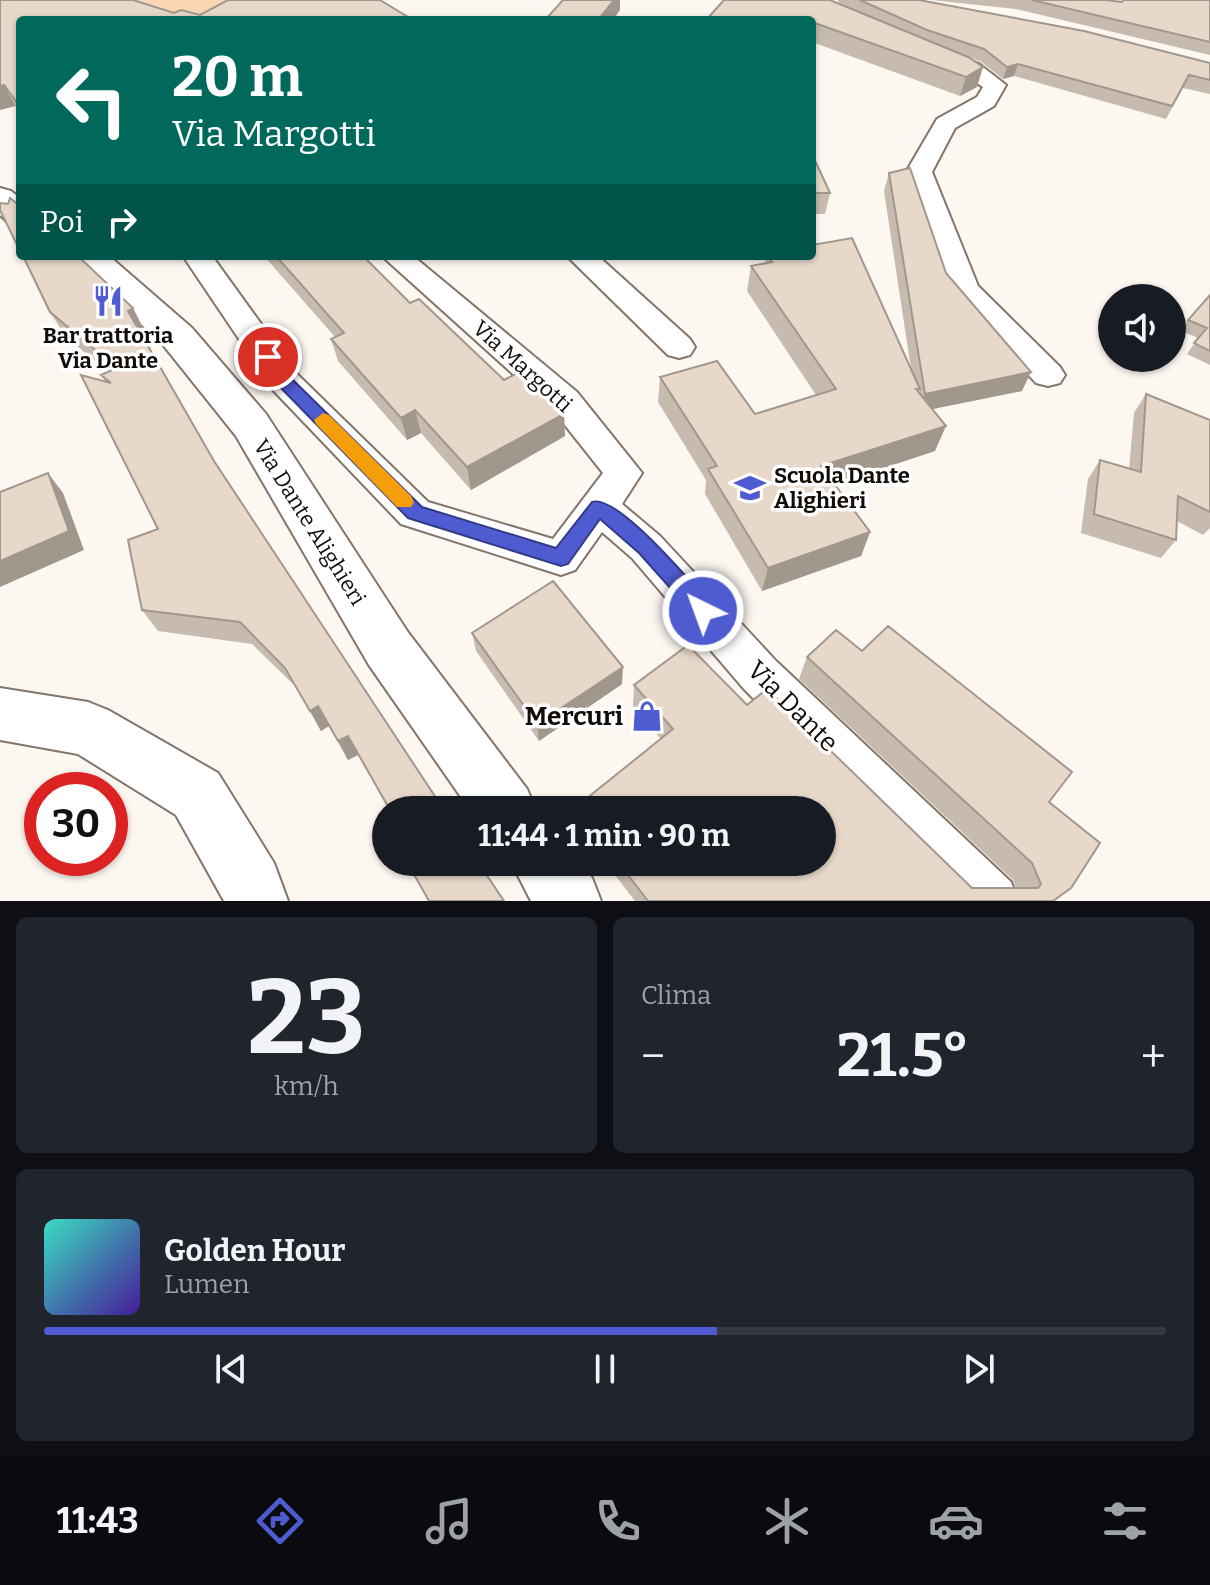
<!DOCTYPE html>
<html lang="it">
<head>
<meta charset="utf-8">
<style>
  body { margin:0; font-family:Bitter,serif; background:#20242c; color:#f1f3f6; height:100vh; display:flex; flex-direction:column; font-size:30px; white-space:nowrap }
  * { box-sizing:border-box; margin:0 }
  p { font-size:26px; color:#9ea1a6 }
  .icon { flex:none; width:44px; height:44px; fill:none; stroke:currentColor; stroke-width:2; stroke-linecap:round; stroke-linejoin:round }
  .map { position:relative; height:901px; overflow:hidden }
  .side { display:flex; flex-direction:column; gap:16px; padding:16px; background:#0d0f14; flex:1 }
  .side>* { flex:none }
  .banner { position:absolute; left:16px; top:16px; width:800px; height:244px; border-radius:8px; box-shadow:0 2px 6px #0004; background:#00695c; color:#fff; overflow:hidden }
  .buttons { position:absolute; left:1098px; top:284px; display:grid; gap:16px }
  .buttons a { display:grid; place-items:center; width:88px; height:88px; border-radius:50%; background:#171b24; box-shadow:0 2px 6px #0004; font-size:40px }
  .speed { position:absolute; left:24px; top:772px; display:flex; gap:16px; font-size:40px; font-weight:700; text-align:center }
  .speed>* { display:grid; place-content:center; width:104px; height:104px; border-radius:50%; background:#171b24; box-shadow:0 2px 6px #0004; line-height:1 }
  .speed .limit { border:12px solid #d22; background:#fff; color:#111 }
  .pin { position:absolute; display:grid; place-items:center; width:68px; height:68px; color:#fff; margin:-34px; border:4px solid #fff; border-radius:50%; box-shadow:0 2px 8px #0007 }
  .me { position:absolute; width:88px; margin:-44px; rotate:318deg; stroke-linejoin:round; filter:drop-shadow(0 0 6px #0008) }
  .turn { display:flex; align-items:center; gap:28px; height:168px; padding:0 24px; font-size:36px }
  .turn .icon { width:104px; height:104px; stroke-width:2.5 }
  .turn b { display:block; font-size:56px; line-height:68px }
  .then { display:flex; align-items:center; height:76px; padding:0 24px; background:#0003; gap:16px; font-size:30px }
  .big { font-size:60px; font-weight:700; line-height:1.1 }
  .side .card { flex:1; display:flex; flex-direction:column; justify-content:center; gap:12px; min-width:0; padding:0 28px; border-radius:12px; background:#20242c }
  .side .dial { align-items:center; gap:0 }
  .dial b { font-size:104px; line-height:1 }
  .song { display:flex; align-items:center; gap:24px }
  .cover { width:96px; height:96px; border-radius:12px; background:linear-gradient(135deg,hsl(170 70% 55%),hsl(260 70% 35%)) }
  .played { height:8px; border-radius:4px; background:linear-gradient(90deg,#4f5bd1 60%,#363941 60%) }
  .keys { display:flex; justify-content:space-around; direction:ltr }
  .heat { display:flex; justify-content:space-between; align-items:center; font-size:44px; direction:ltr }
  .side .tiles { flex:1; display:grid; gap:16px; grid-template-columns:1fr 1fr }
  .card:last-child { grid-column:span 2 }
  .trip { position:absolute; left:372px; top:796px; width:464px; height:80px; border-radius:40px; background:#171b24; box-shadow:0 2px 6px #0004; font-weight:700; line-height:80px; text-align:center }
  .menu { display:flex; height:128px; justify-content:space-around; align-items:center; background:#090b0e; color:#9ea1a6 }
  .menu .icon { width:56px; height:56px }
  .menu .on { color:#4f5bd1 }
  .menu b { font-size:36px; color:#f1f3f6 }
  .map>svg:first-child { display:block }
  .green { fill:#fbd6b4 }
  .lines { fill:none; stroke-linecap:round; stroke-linejoin:round }
  .minor-casing { stroke:#837569; stroke-width:4 }
  .tertiary-casing { stroke:#837569; stroke-width:4 }
  .minor { fill:#fff; fill-rule:evenodd }
  .tertiary { fill:#fff; fill-rule:evenodd }
  .wall { fill:#c7baae }
  .shaded-wall { fill:#a2978d }
  .building { fill:#e7d8ca; stroke:#a2978d; stroke-width:2 }
  .route { fill:#4f5bd1; stroke:#333b88; stroke-width:2 }
  .slow { fill:#f59e0b }
  .labels { text-anchor:middle; stroke-width:7; stroke-linejoin:round; paint-order:stroke }
  .poi-label { font-size:22px; font-weight:bold; fill:#120d09; stroke:#fff }
  .street-label { font-size:22px; fill:#120d09; stroke:#fff }
  .near-street-label { font-size:26px; fill:#120d09; stroke:#fff }
  .near-poi-label { font-size:26px; font-weight:bold; fill:#120d09; stroke:#fff; text-anchor:end }
</style>
</head>
<body>
<div class="map">
<svg width="1210" height="901" viewBox="0 0 1210 901">
  <rect width="100%" height="100%" fill="#fdf7f1"/>
  <path class="green" d="M97,0H246L201,20Z"/>
  <g class="lines">
    <defs>
      <path id="minor" d="M937,50L979,64L1006,85L994,106L955,128L932,172L978,286L1060,367L1065,375L1060,383L1048,386L1036,383L949,290L906,172L937,119L977,97L983,87L963,74L929,61L926,56L929,51Z
        M183,256H212L298,375L428,502L553,539L603,473L553,410L382,256H413L577,392L642,473L622,504L660,536L776,661L1011,882L1018,901H955L744,689L632,558L602,532L575,570L561,575L401,524L274,391Z
        M567,256H598L690,339L695,347L690,355L679,358L668,355Z"/>
      <path id="tertiary" d="M0,188L11,191L20,198V225L8,222L0,215Z
        M70,256H109L192,328L266,414L407,631L527,789L536,810H470L369,665L236,436L164,346Z
        M0,688L88,702L108,710L218,773L274,863L288,901H224L176,815L78,754L0,740Z
        M511,862H580L592,878L601,901H531Z"/>
    </defs>
    <use href="#minor" class="minor-casing"/>
    <use href="#tertiary" class="tertiary-casing"/>
    <use href="#minor" class="minor"/>
    <use href="#tertiary" class="tertiary"/>
  </g>
  <path class="wall" d="M0,0L200,15L413,20H20V113L15,106L0,110Z
    M838,0H919L1210,63V94L1183,88L1166,119L1014,76L1003,79L980,61L961,55L977,87L960,96L812,42V20L864,14L838,2Z
    M931,0H1105L1122,2L1210,0V55L1016,9Z
    M812,154L830,193L825,214H812Z
    M889,173L946,273L1022,391L932,409L935,451L834,484L870,532L861,556L762,591L705,494L706,480L658,402L660,377L755,414L816,395L747,291L751,266L765,263L766,256H812L911,369L884,191Z
    M264,256H363L410,303L504,380L564,414L565,436L471,490L421,433L407,440L338,361L331,339L335,337Z
    M1210,295V365L1187,354L1198,338L1181,331L1188,320Z
    M133,308L145,332L141,334L214,461L444,810H389L358,755L348,760L329,726L321,731L297,688L252,644L158,631L142,610L158,529L105,381L101,375L108,372L65,336L50,312Z
    M1146,394L1210,420V528L1203,535L1177,521L1176,540L1161,558L1081,533L1088,479L1100,460L1129,469L1134,413Z
    M472,633L622,684L539,741L476,651Z
    M807,657L1049,802L1054,901H635L605,862H822V810H576V807L661,739L633,707L634,685L747,705L972,888H1016L1013,880L799,679Z"/>
  <path class="shaded-wall" d="M614,0H620V10L613,20H598Z
    M1018,64L1014,76L1003,79L1007,67Z
    M983,67L977,87L960,96L966,77Z
    M4,85L15,106L0,110V86Z
    M133,308L145,332L140,334L128,311Z
    M1031,372L1022,391L918,412L925,394Z
    M415,410L421,433L407,440L401,418Z
    M564,414L565,436L471,490L467,467Z
    M946,426L935,451L814,491L821,466Z
    M48,473L63,493L84,550L0,587V561Z
    M870,532L861,556L762,591L768,568Z
    M623,667L622,684L539,741L537,724Z
    M318,706L329,726L321,731L310,711Z
    M348,736L358,755L348,760L338,741Z"/>
  <path class="building" d="M0,0H133L174,13L181,10L200,15L228,0H380L413,20H20V107L4,85L0,86Z
    M563,0H614L598,20H545Z
    M724,0H830L968,57L983,67L966,77L812,22V20H706Z
    M860,0H919L1084,31L1210,63V80L1189,75L1172,106L1018,64L1007,67L984,49L927,30Z
    M1032,0H1105L1122,2L1123,0H1210V42Z
    M812,154L830,193H812Z
    M910,168L946,273L1031,372L925,394L889,173Z
    M10,198L20,206V251L0,210V203L8,204Z
    M852,238L920,389H916L946,426L821,466L870,532L768,568L708,469L717,466L660,377L717,361L755,414L836,389L751,266L772,262L768,256H812V245Z
    M23,256H78L133,308L128,311L214,461L444,810H390L348,736L338,741L318,706L310,711L285,668L240,622L142,610L128,540L158,529L81,375L111,383L101,375L117,368L50,312Z
    M276,256H363L410,303L419,299L504,380L523,370L564,414L467,467L415,410L401,418L331,339L344,333Z
    M1210,295V351L1194,343L1207,328L1188,320Z
    M1146,394L1210,420V512L1178,496L1176,540L1094,514L1100,460L1141,472Z
    M48,473L69,531L0,561V492Z
    M553,581L623,667L537,724L472,633Z
    M888,626L1072,772L1049,802L1100,843L1071,888L1053,901H648L618,862H822V810H578L576,807L673,729L634,685L688,645L747,705L767,689L972,888H1038L1041,884L1032,863L807,657L836,630L862,651Z
    M407,862H478L504,901H429Z"/>
  <path class="route" d="M268,352L274,353L292,379L422,507L556,548L592,502C617,493 692,584 711,604L714,611L711,617L703,620L696,617L639,553L600,519L568,564L561,566L408,518L280,387L260,357Z"/>
  <path class="slow" d="M323,413L329,415L411,496L414,502L411,507H397L316,424L314,420Z"/>
  <defs>
    <symbol id="restaurant-bare" viewBox="-9 -9 18 18"><path d="M-5-6h1v4h1v-4h1v4h1v-4h1v5L-1.5 .5V6h-2V.5L-5-1ZM5-6V6H3V1.5H1.5Q1.5-4 5-6Z" fill="#4f5bd1" stroke="#fff" stroke-width="2.5" paint-order="stroke"/></symbol>
    <symbol id="school-bare" viewBox="-9 -9 18 18"><path d="M0-5L7-2L0 1L-7-2ZM-4 1L0 2.5L4 1V4Q0 6-4 4Z" fill="#4f5bd1" stroke="#fff" stroke-width="2.5" paint-order="stroke"/></symbol>
    <symbol id="shop-bare" viewBox="-9 -9 18 18"><path d="M-5-2.5h2.3a2.7 3.5 0 0 1 5.4 0H5L5.5 6h-11ZM-1.5-2.5h3a1.5 2.3 0 0 0-3 0Z" fill="#4f5bd1" stroke="#fff" stroke-width="2.5" paint-order="stroke"/></symbol>
  </defs>
  <g fill-rule="evenodd">
    <use href="#restaurant-bare" x="86" y="279" width="44" height="44"/>
    <use href="#school-bare" x="728" y="466" width="44" height="44"/>
    <use href="#shop-bare" x="625" y="694" width="44" height="44"/>
  </g>
  <g class="labels">
    <g class="poi-label">
      <text x="108" y="343">Bar trattoria<tspan x="108" dy="25">Via Dante</tspan></text>
      <text x="774" y="483" text-anchor="start">Scuola Dante<tspan x="774" dy="25">Alighieri</tspan></text>
    </g>
    <g class="street-label">
      <text transform="translate(523 366) rotate(42)" y="8">Via Margotti</text>
      <text transform="translate(310 522) rotate(58)" y="8">Via Dante Alighieri</text>
    </g>
    <g class="near-street-label">
      <text transform="translate(793 706) rotate(45)" y="9">Via Dante</text>
    </g>
    <g class="near-poi-label">
      <text x="623" y="725">Mercuri</text>
    </g>
  </g>
</svg>
<div class="buttons">
<a><svg class="icon" aria-label="sound" viewBox="0 0 24 24"><path d="M4 9h4l5-4v14l-5-4H4zM17 9q2 3 0 6"/></svg></a>
</div>
<div class="speed"><div class="limit">30</div></div>
<div class="pin" style="left:268px;top:357px;background:#d93025"><svg class="icon" aria-label="arrive" viewBox="0 0 24 24"><path d="M6 21V4h12l-3 4 3 4H6"/></svg></div>
<svg class="me" style="left:703px;top:611px" viewBox="-20 -20 40 40"><circle r="17" fill="#4f5bd1" stroke="#fff" stroke-width="3"/><path d="M0-11L8 9 0 5-8 9z" fill="#fff"/></svg>
<div class="trip">11:44 · 1 min · 90 m</div>
<div class="banner">
<div class="turn"><svg class="icon" aria-label="left" viewBox="0 0 24 24"><path d="M17 20v-9H6M10 6l-5 5 5 5"/></svg><div><b>20 m</b>Via Margotti</div></div>
<div class="then">Poi<svg class="icon" aria-label="right" viewBox="0 0 24 24"><path d="M7 20v-9h11M14 6l5 5-5 5"/></svg></div>
</div>
</div>
<section class="side">
<div class="tiles">
<div class="card dial"><b>23</b><p>km/h</p></div>
<div class="card"><p>Clima</p>
<div class="heat"><a>−</a><b class="big">21.5°</b><a>+</a></div>
</div>
<div class="card">
<div class="song"><i class="cover"></i><div><b>Golden Hour</b><p>Lumen</p></div></div>
<div class="played"></div>
<div class="keys"><svg class="icon" aria-label="previous" viewBox="0 0 24 24"><path d="M18 5L8 12l10 7zM5 5v14"/></svg><svg class="icon" aria-label="pause" viewBox="0 0 24 24"><path d="M8 5v14M16 5v14"/></svg><svg class="icon" aria-label="next" viewBox="0 0 24 24"><path d="M6 5l10 7-10 7zM19 5v14"/></svg></div>
</div>
</div>
</section>
<nav class="menu">
<b>11:43</b>
<svg class="icon on" aria-label="directions" viewBox="0 0 24 24"><path d="M12 3l9 9-9 9-9-9zM9 14v-3h6M13 9l2 2-2 2"/></svg>
<svg class="icon" aria-label="music" viewBox="0 0 24 24"><path d="M9 18V5l10-2v13"/><circle cx="6" cy="18" r="3"/><circle cx="16" cy="16" r="3"/></svg>
<svg class="icon" aria-label="phone" viewBox="0 0 24 24"><path d="M5 4h4l2 5-3 2q2 4 5 5l2-3 5 2v4C11 20 4 13 5 4z"/></svg>
<svg class="icon" aria-label="climate" viewBox="0 0 24 24"><path d="M12 3v18M4 7l16 10M4 17L20 7"/></svg>
<svg class="icon" aria-label="car" viewBox="0 0 24 24"><path d="M5 17H2v-5l4-1 3-4h7l3 4 3 1v5h-3M9 17h6M6 11h13"/><circle cx="7" cy="17" r="2"/><circle cx="17" cy="17" r="2"/></svg>
<svg class="icon" aria-label="filters" viewBox="0 0 24 24"><path d="M4 7h16M4 17h16"/><circle cx="9" cy="7" r="2"/><circle cx="15" cy="17" r="2"/></svg>
</nav>
</body>
</html>
